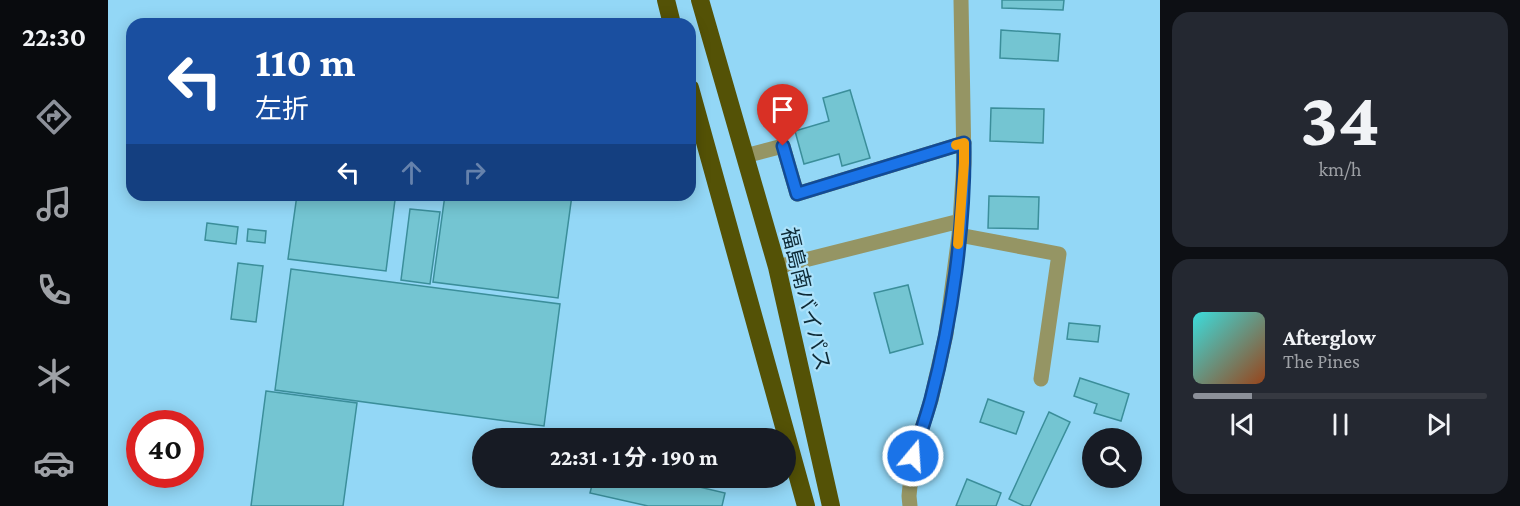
<!DOCTYPE html>
<html lang="ja">
<head>
<meta charset="utf-8">
<style>
  body { margin:0; font-family:"Crimson Pro","Noto Sans JP",serif; background:#242831; color:#f1f3f6; height:100vh; display:flex; flex-direction:column; font-size:22px; white-space:nowrap }
  * { box-sizing:border-box; margin:0 }
  p { font-size:20px; color:#9ea1a6 }
  .icon { flex:none; width:33px; height:33px; fill:none; stroke:currentColor; stroke-width:2; stroke-linecap:round; stroke-linejoin:round }
  .map { position:relative; flex:1; overflow:hidden }
  .side { display:flex; flex-direction:column; gap:12px; padding:12px; background:#0d0f14; width:360px }
  .side>* { flex:none }
  .top-card { position:absolute; left:18px; top:18px; width:570px; height:183px; border-radius:18px; box-shadow:0 3px 15px #0003; background:#1a4fa0; color:#fff; overflow:hidden }
  .tools { position:absolute; left:974px; top:428px; display:grid; gap:12px }
  .tools a { display:grid; place-items:center; width:60px; height:60px; border-radius:50%; background:#171b24; box-shadow:0 3px 15px #0003; font-size:30px }
  .speed { position:absolute; left:18px; top:410px; display:flex; gap:12px; font-size:30px; font-weight:700; text-align:center }
  .speed>* { display:grid; place-content:center; width:78px; height:78px; border-radius:50%; background:#171b24; box-shadow:0 3px 15px #0003; line-height:1 }
  .speed .limit { border:9px solid #d22; background:#fff; color:#111 }
  .pin { position:absolute; display:grid; place-items:center; width:51px; height:51px; color:#fff; margin:-62px -26px; border-radius:50% 50% 50% 0; rotate:-45deg; box-shadow:0 0 6px #0007 }
  .pin .icon { rotate:45deg }
  .me { position:absolute; width:66px; margin:-33px; rotate:18deg; stroke-linejoin:round; filter:drop-shadow(0 0 4px #0008) }
  .turn { display:flex; align-items:center; gap:21px; height:126px; padding:0 30px; font-size:27px }
  .turn .icon { width:78px; height:78px; stroke-width:2.5 }
  .turn b { display:block; font-size:42px; line-height:51px }
  .lanes { display:flex; align-items:center; height:57px; padding:0 30px; background:#0003; justify-content:center; gap:30px; direction:ltr }
  .lanes .off { opacity:.35 }
  .side .tile { flex:1; display:flex; flex-direction:column; justify-content:center; gap:9px; min-width:0; padding:0 21px; border-radius:18px; background:#242831 }
  .side .dial { align-items:center; gap:0 }
  .dial b { font-size:78px; line-height:1 }
  .song { display:flex; align-items:center; gap:18px }
  .cover { width:72px; height:72px; border-radius:9px; background:linear-gradient(135deg,hsl(180 70% 55%),hsl(20 70% 35%)) }
  .played { height:6px; border-radius:3px; background:linear-gradient(90deg,#8c9099 20%,#363941 20%) }
  .keys { display:flex; justify-content:space-around; direction:ltr }
  .trip { position:absolute; left:364px; top:428px; width:324px; height:60px; border-radius:30px; background:#171b24; box-shadow:0 3px 15px #0003; font-weight:700; line-height:60px; text-align:center }
  main { display:flex; flex:1; min-height:0 }
  .dock { display:flex; flex-direction:column; width:108px; justify-content:space-around; align-items:center; background:#090b0e; color:#9ea1a6 }
  .dock .icon { width:42px; height:42px }
  .dock .current { color:#8c9099 }
  .dock b { font-size:27px; color:#f1f3f6 }
  .map>svg:first-child { display:block }
  .building { fill:#74c5d2; stroke:#3b8e9a; stroke-width:1.5 }
  .lines { fill:none; stroke-linecap:round; stroke-linejoin:round }
  .minor { stroke:#959564; stroke-width:15 }
  .highway { stroke:#545206; stroke-width:18 }
  .route-casing { stroke:#114b97; stroke-width:15 }
  .route { stroke:#1a73e8; stroke-width:10 }
  .slow { stroke:#f59e0b; stroke-width:10 }
  .labels { text-anchor:middle; stroke-width:4.5; stroke-linejoin:round; paint-order:stroke }
  .street-label { font-size:21px; fill:#0e2a36; stroke:#ace2fb }
</style>
</head>
<body>
<main>
<nav class="dock">
<b>22:30</b>
<svg class="icon current" aria-label="directions" viewBox="0 0 24 24"><path d="M12 3l9 9-9 9-9-9zM9 14v-3h6M13 9l2 2-2 2"/></svg>
<svg class="icon" aria-label="music" viewBox="0 0 24 24"><path d="M9 18V5l10-2v13"/><circle cx="6" cy="18" r="3"/><circle cx="16" cy="16" r="3"/></svg>
<svg class="icon" aria-label="phone" viewBox="0 0 24 24"><path d="M5 4h4l2 5-3 2q2 4 5 5l2-3 5 2v4C11 20 4 13 5 4z"/></svg>
<svg class="icon" aria-label="climate" viewBox="0 0 24 24"><path d="M12 3v18M4 7l16 10M4 17L20 7"/></svg>
<svg class="icon" aria-label="car" viewBox="0 0 24 24"><path d="M5 17H2v-5l4-1 3-4h7l3 4 3 1v5h-3M9 17h6M6 11h13"/><circle cx="7" cy="17" r="2"/><circle cx="17" cy="17" r="2"/></svg>
</nav>
<div class="map">
<svg width="1052" height="506" viewBox="0 0 1052 506">
  <rect width="100%" height="100%" fill="#93d7f6"/>
  <path class="building" d="M894,0H956L955,10L894,8Z
    M893,30L952,34L950,61L892,58Z
    M742,90L762,158L734,166L731,154L696,164L687,131L721,121L715,98Z
    M883,108L936,109L935,143L882,141Z
    M189,195H249L287,200L278,271L180,259Z
    M337,195H464L450,298L325,282Z
    M881,196L931,197L930,229L880,228Z
    M302,209L332,212L322,284L293,280Z
    M99,223L130,227L128,244L97,240Z
    M140,229L158,231L157,243L139,241Z
    M130,263L155,266L148,322L123,319Z
    M183,269L452,304L436,426L167,390Z
    M800,285L815,344L782,353L766,293Z
    M961,323L992,326L990,342L959,339Z
    M972,378L1021,394L1013,421L986,413L989,404L966,396Z
    M158,391L249,403L235,506H143Z
    M880,399L916,412L908,434L872,422Z
    M941,412L962,422L922,506H916L901,499Z
    M486,477H549L617,493L614,506H540L482,493Z
    M859,479L893,493L888,506H848Z"/>
  <g class="lines">
    <path class="minor" d="M637,156L675,146L689,194L856,143
      M851,235L951,254L933,379
      M669,267L852,221
      M802,506L801,496L805,456L823,400L838,334L851,235L856,163L853,0"/>
    <path class="highway" d="M558,0L564,24
      M592,0L669,267L723,506
      M582,88L698,506"/>
  </g>
  <g class="lines">
    <defs>
      <path id="route" d="M675,146L689,194L856,143C857,226 844,319 823,399C818,418 811,437 805,456"/>
    </defs>
    <use href="#route" class="route-casing"/>
    <use href="#route" class="route"/>
    <path class="slow" d="M848,145L856,143V163L850,244"/>
  </g>
  <g class="labels">
    <g class="street-label">
      <text transform="translate(698 299) rotate(76)" y="7">福島南バイパス</text>
    </g>
  </g>
</svg>
<div class="tools">
<a><svg class="icon" aria-label="search" viewBox="0 0 24 24"><circle cx="10" cy="10" r="6"/><path d="M15 15l6 6"/></svg></a>
</div>
<div class="speed"><div class="limit">40</div></div>
<div class="pin" style="left:675px;top:146px;background:#d93025"><svg class="icon" aria-label="arrive" viewBox="0 0 24 24"><path d="M6 21V4h12l-3 4 3 4H6"/></svg></div>
<svg class="me" style="left:805px;top:456px" viewBox="-20 -20 40 40"><circle r="17" fill="#1a73e8" stroke="#fff" stroke-width="3"/><path d="M0-11L8 9 0 5-8 9z" fill="#fff"/></svg>
<div class="trip">22:31 · 1 分 · 190 m</div>
<div class="top-card">
<div class="turn"><svg class="icon" aria-label="left" viewBox="0 0 24 24"><path d="M17 20v-9H6M10 6l-5 5 5 5"/></svg><div><b>110 m</b>左折</div></div>
<div class="lanes"><svg class="icon" aria-label="left" viewBox="0 0 24 24"><path d="M17 20v-9H6M10 6l-5 5 5 5"/></svg><svg class="icon off" aria-label="ahead" viewBox="0 0 24 24"><path d="M12 20V5M6 11l6-6 6 6"/></svg><svg class="icon off" aria-label="right" viewBox="0 0 24 24"><path d="M7 20v-9h11M14 6l5 5-5 5"/></svg></div>
</div>
</div>
<section class="side">
<div class="tile dial"><b>34</b><p>km/h</p></div>
<div class="tile">
<div class="song"><i class="cover"></i><div><b>Afterglow</b><p>The Pines</p></div></div>
<div class="played"></div>
<div class="keys"><svg class="icon" aria-label="previous" viewBox="0 0 24 24"><path d="M18 5L8 12l10 7zM5 5v14"/></svg><svg class="icon" aria-label="pause" viewBox="0 0 24 24"><path d="M8 5v14M16 5v14"/></svg><svg class="icon" aria-label="next" viewBox="0 0 24 24"><path d="M6 5l10 7-10 7zM19 5v14"/></svg></div>
</div>
</section>
</main>
</body>
</html>
